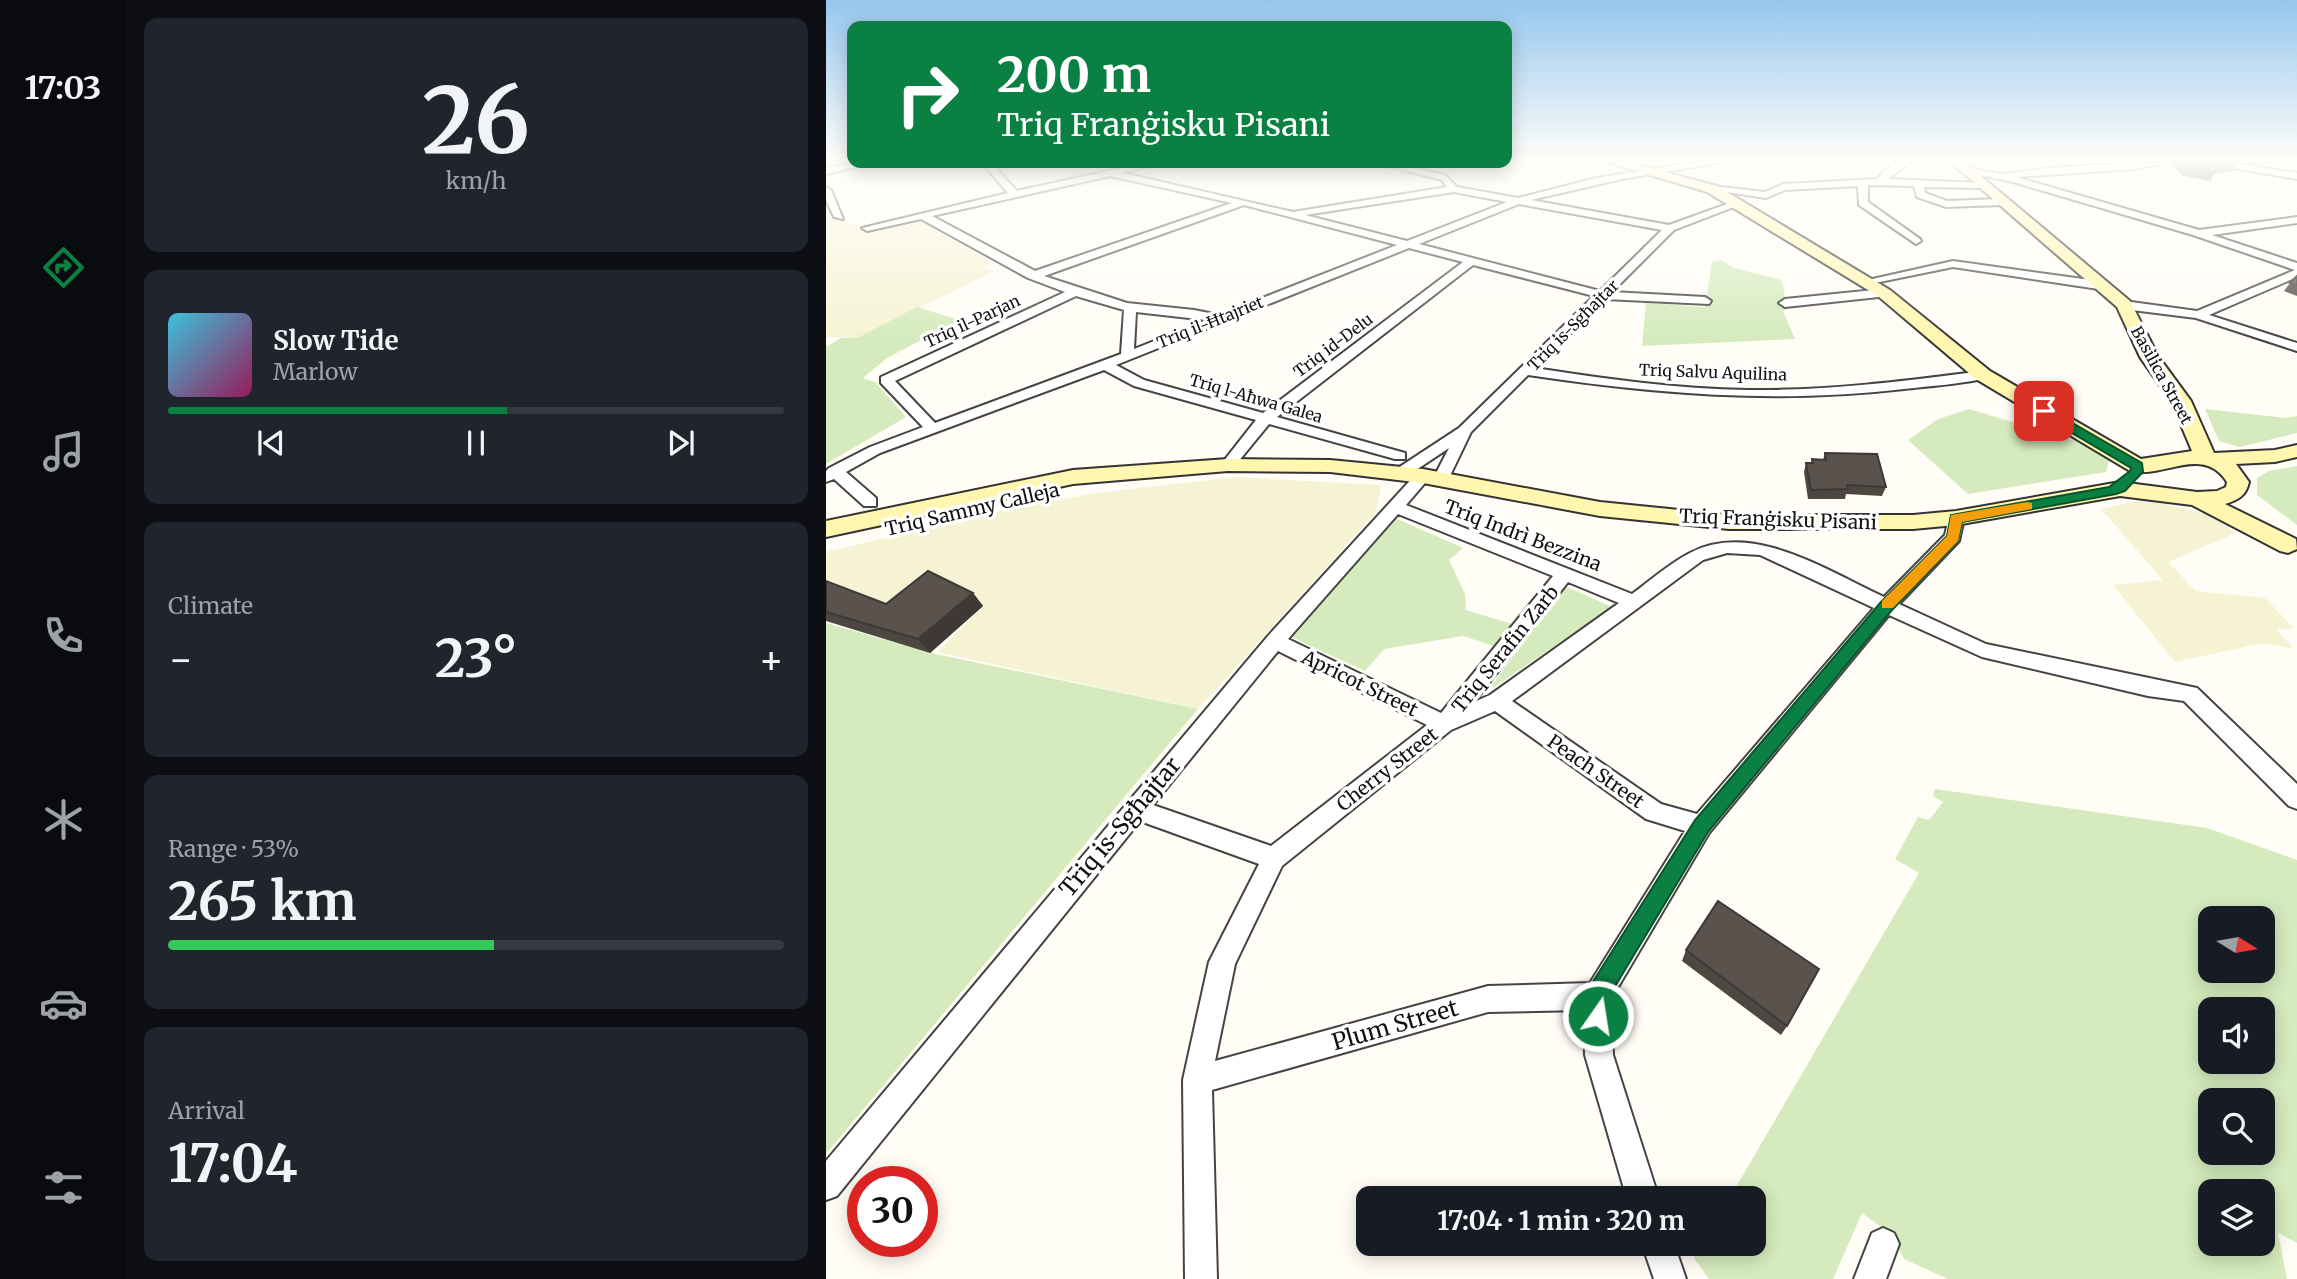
<!DOCTYPE html>
<html lang="en">
<head>
<meta charset="utf-8">
<style>
  body { margin:0; font-family:Merriweather,serif; background:#20242c; color:#f1f3f6; height:100vh; display:flex; flex-direction:column; font-size:26px; white-space:nowrap }
  * { box-sizing:border-box; margin:0 }
  p { font-size:23px; color:#9ea1a6 }
  .icon { flex:none; width:38px; height:38px; fill:none; stroke:currentColor; stroke-width:2; stroke-linecap:round; stroke-linejoin:round }
  .map { position:relative; flex:1; overflow:hidden }
  .details { display:flex; flex-direction:column; gap:18px; padding:18px; background:#0d0f14; width:700px }
  .details>* { flex:none }
  .top-card { position:absolute; left:21px; top:21px; width:665px; height:147px; border-radius:14px; box-shadow:0 4px 18px #0003; background:#0b8043; color:#fff; overflow:hidden }
  .needle { width:46px; rotate:101deg }
  .buttons { position:absolute; left:1372px; top:906px; display:grid; gap:14px }
  .buttons a { display:grid; place-items:center; width:77px; height:77px; border-radius:14px; background:#171b24; box-shadow:0 4px 18px #0003; font-size:35px }
  .speed { position:absolute; left:21px; top:1166px; display:flex; gap:14px; font-size:35px; font-weight:700; text-align:center }
  .speed>* { display:grid; place-content:center; width:91px; height:91px; border-radius:50%; background:#171b24; box-shadow:0 4px 18px #0003; line-height:1 }
  .speed .limit { border:10px solid #d22; background:#fff; color:#111 }
  .pin { position:absolute; display:grid; place-items:center; width:60px; height:60px; color:#fff; margin:-30px; border-radius:14px; box-shadow:0 4px 10px #0006 }
  .me { position:absolute; width:77px; margin:-38px; rotate:13deg; stroke-linejoin:round; filter:drop-shadow(0 0 5px #0008) }
  .turn { display:flex; align-items:center; gap:24px; height:147px; padding:0 35px; font-size:32px }
  .turn .icon { width:91px; height:91px; stroke-width:2.5 }
  .turn b { display:block; font-size:49px; line-height:60px }
  .big { font-size:52px; font-weight:700; line-height:1.1 }
  .details .card { flex:1; display:flex; flex-direction:column; justify-content:center; gap:10px; min-width:0; padding:0 24px; border-radius:14px; background:#20242c }
  .details .dial { align-items:center; gap:0 }
  .dial b { font-size:91px; line-height:1 }
  .song { display:flex; align-items:center; gap:21px }
  .cover { width:84px; height:84px; border-radius:10px; background:linear-gradient(135deg,hsl(190 70% 55%),hsl(330 70% 35%)) }
  .played { height:7px; border-radius:4px; background:linear-gradient(90deg,#0b8043 55%,#363941 55%) }
  .keys { display:flex; justify-content:space-around; direction:ltr }
  .heat { display:flex; justify-content:space-between; align-items:center; font-size:38px; direction:ltr }
  .charge { height:10px; border-radius:5px; background:linear-gradient(90deg,#34c759 53%,#363941 0) }
  .trip { position:absolute; left:530px; top:1186px; width:410px; height:70px; border-radius:14px; background:#171b24; box-shadow:0 4px 18px #0003; font-weight:700; line-height:70px; text-align:center }
  main { display:flex; flex:1; min-height:0 }
  .dock { display:flex; flex-direction:column; width:126px; justify-content:space-around; align-items:center; background:#090b0e; color:#9ea1a6 }
  .dock .icon { width:49px; height:49px }
  .dock .on { color:#0b8043 }
  .dock b { font-size:32px; color:#f1f3f6 }
  .map>svg:first-child { display:block }
  .farmland { fill:#f6f3d4 }
  .green { fill:#d5ebbd; fill-rule:evenodd }
  .lines { fill:none; stroke-linecap:round; stroke-linejoin:round }
  .street-casing { stroke:#444; stroke-width:4 }
  .secondary-casing { stroke:#333; stroke-width:4 }
  .street { fill:#fff; fill-rule:evenodd }
  .secondary { fill:#fff6b0; fill-rule:evenodd }
  .wall { fill:#4d4742 }
  .shaded-wall { fill:#3f3936 }
  .building { fill:#5a524d; stroke:#3f3936; stroke-width:2 }
  .route { fill:#0b8043; stroke:#07532c; stroke-width:2 }
  .slow { fill:#f59e0b }
  .labels { text-anchor:middle; stroke-width:7; stroke-linejoin:round; paint-order:stroke }
  .far-street-label { font-size:16px; fill:#111; stroke:#fff }
  .street-label { font-size:19px; fill:#111; stroke:#fff }
  .near-street-label { font-size:23px; fill:#111; stroke:#fff }
</style>
</head>
<body>
<main>
<nav class="dock">
<b>17:03</b>
<svg class="icon on" aria-label="directions" viewBox="0 0 24 24"><path d="M12 3l9 9-9 9-9-9zM9 14v-3h6M13 9l2 2-2 2"/></svg>
<svg class="icon" aria-label="music" viewBox="0 0 24 24"><path d="M9 18V5l10-2v13"/><circle cx="6" cy="18" r="3"/><circle cx="16" cy="16" r="3"/></svg>
<svg class="icon" aria-label="phone" viewBox="0 0 24 24"><path d="M5 4h4l2 5-3 2q2 4 5 5l2-3 5 2v4C11 20 4 13 5 4z"/></svg>
<svg class="icon" aria-label="climate" viewBox="0 0 24 24"><path d="M12 3v18M4 7l16 10M4 17L20 7"/></svg>
<svg class="icon" aria-label="car" viewBox="0 0 24 24"><path d="M5 17H2v-5l4-1 3-4h7l3 4 3 1v5h-3M9 17h6M6 11h13"/><circle cx="7" cy="17" r="2"/><circle cx="17" cy="17" r="2"/></svg>
<svg class="icon" aria-label="filters" viewBox="0 0 24 24"><path d="M4 7h16M4 17h16"/><circle cx="9" cy="7" r="2"/><circle cx="15" cy="17" r="2"/></svg>
</nav>
<section class="details">
<div class="card dial"><b>26</b><p>km/h</p></div>
<div class="card">
<div class="song"><i class="cover"></i><div><b>Slow Tide</b><p>Marlow</p></div></div>
<div class="played"></div>
<div class="keys"><svg class="icon" aria-label="previous" viewBox="0 0 24 24"><path d="M18 5L8 12l10 7zM5 5v14"/></svg><svg class="icon" aria-label="pause" viewBox="0 0 24 24"><path d="M8 5v14M16 5v14"/></svg><svg class="icon" aria-label="next" viewBox="0 0 24 24"><path d="M6 5l10 7-10 7zM19 5v14"/></svg></div>
</div>
<div class="card"><p>Climate</p>
<div class="heat"><a>−</a><b class="big">23°</b><a>+</a></div>
</div>
<div class="card"><p>Range · 53%</p><b class="big">265 km</b><div class="charge"></div></div>
<div class="card"><p>Arrival</p><b class="big">17:04</b></div>
</section>
<div class="map">
<svg width="1471" height="1279" viewBox="0 0 1471 1279">
  <rect width="100%" height="100%" fill="#fffdf5"/>
  <path class="farmland" d="M0,214L42,229L87,218L166,262L156,267L169,271L33,337H0Z
    M410,477L555,485L550,512L372,709L111,652L157,606L72,617L0,595V552L182,509L270,493Z
    M1320,499L1383,515L1410,533L1342,562L1370,591L1439,598L1468,628L1451,630L1468,649L1437,643L1349,662L1287,585L1337,580L1275,509Z"/>
  <path class="green" d="M895,260L908,268L956,280L961,309L957,311L969,339L816,346L820,303L879,307L886,262Z
    M91,307L133,320L61,358L37,378L49,382L80,417L0,464V347L15,338L33,337Z
    M1143,409L1254,442L1283,461L1280,472L1142,494L1082,440L1112,419Z
    M1379,409L1460,418L1471,416V433L1414,447L1393,441Z
    M1471,466V525L1431,495V478L1443,471Z
    M567,517L637,548L623,560L639,594L640,610L689,625L671,647L637,636L558,649L539,671L461,635Z
    M739,586L786,607L661,692Z
    M0,623L105,653L372,709L0,1154Z
    M1109,789L1381,828L1471,860V1243L1452,1233L1461,1279H1122L1078,1259L1067,1236L1036,1213L1007,1279H883L868,1258L876,1244H928V1199H903L1093,873L1069,859L1092,817L1103,820L1117,802L1107,796ZM1384,919H1437V971H1384ZM1384,1010H1437V1062H1384ZM1384,1101H1437V1153H1384ZM1384,1192H1437V1244H1384Z"/>
  <g class="lines">
    <defs>
      <path id="street" d="M876,161H904L796,179L705,200L843,225L904,203L913,205L848,230L786,292L879,297L885,301L883,304L779,299L709,368C780,379 851,389 922,390C1001,391 1079,381 1157,371L1164,375L1162,378C1135,384 1105,386 1078,389C948,404 830,394 702,375L645,432L621,482H609L607,479L623,448L581,476H569V470L633,428L768,296L647,265L451,417L579,453V459H569L443,424L407,468H397V462L430,420L308,386L278,370L54,453L20,472L50,498V506H38L8,479L0,482V471L3,468L44,447L97,427L55,383V377L239,292L202,278L95,219L41,231L36,228L182,193L156,163H165L191,191L318,163H333L297,173L467,212L621,187L616,180L550,163H565L619,175L631,187L692,198L770,178ZM284,176L406,203L209,271L106,216ZM628,192L681,202L581,241L479,215ZM693,204L836,230L774,291L593,244ZM418,205L571,245L393,315L368,310L301,303L218,276ZM583,248L637,262L437,413L318,380L290,365ZM250,296L298,310L295,354L109,423L69,381ZM310,312L381,320L308,349Z
        M1075,161H1086L1062,179L1156,183L1159,188L1098,187L1099,193L1121,201L1175,199L1180,202L1175,205L1120,207L1091,197L1088,186L1042,185V202L1094,239L1095,241L1090,244L1033,205L1032,186L959,190L940,198L881,189L886,186L939,192L957,184L1051,179L1062,168Z
        M1353,161L1307,169L1190,177L1373,230L1471,217V223L1386,235L1471,263V277L1383,315L1471,343V351L1370,318L1298,309L1292,305L1298,301L1371,311L1469,270L1367,235L1187,182L1135,171L1140,168L1176,174L1222,168Z
        M1367,161H1390L1471,173V179Z
        M29,163H47L0,174V168Z
        M0,187L5,190L17,219L8,217L0,200Z
        M1127,261L1279,282L1285,286L1279,290L1127,267L1039,285L1033,282Z
        M1058,289L1062,290V296L959,307L953,303L959,299Z
        M597,471L605,476L580,505L806,594C825,580 844,563 864,553C926,520 1001,571 1058,597L1119,535L1124,514H1136L1138,518L1133,541L1073,604L1160,644L1371,688L1471,784V809L1463,806L1358,701L1322,696L1156,657L1063,615L883,833L785,999L787,1055L833,1199H801L759,1055L758,1010L662,1012L386,1090L391,1279H359L357,1080L383,962L433,864L314,821L11,1196L0,1200V1161L442,636L591,473ZM572,514L727,576L615,713L462,639ZM901,553L934,555L1048,608L871,814L835,804L686,701L877,560ZM742,582L793,603L664,695L648,702ZM452,651L601,725L445,846L327,805ZM669,711L820,819L859,831L764,983L662,986L389,1061L409,964L456,866L625,730Z
        M1057,1228L1068,1233L1073,1244L1060,1279H1028L1046,1233Z
        M816,1244H848L860,1279H828Z"/>
      <path id="secondary" d="M777,161H798L891,186L1064,290L1164,371L1315,459L1366,451L1345,401L1314,357L1291,307L1123,161H1137L1304,301L1332,356L1365,401L1388,453L1449,450L1471,445V457L1449,462L1410,464L1423,482C1420,496 1412,500 1399,504L1470,539L1471,549L1462,553L1454,551L1366,505L1294,496L1130,525L1087,529H903L774,516L597,483L504,472L402,471L247,484L0,537V521L247,470L402,459L504,460L597,469L774,502L903,515H1087L1130,511L1294,482L1371,492L1391,491L1400,487L1401,482C1377,444 1337,479 1304,471L1150,379L1052,296L881,192Z"/>
    </defs>
    <use href="#street" class="street-casing"/>
    <use href="#secondary" class="secondary-casing"/>
    <use href="#street" class="street"/>
    <use href="#secondary" class="secondary"/>
  </g>
  <path class="wall" d="M1348,161H1405L1411,163L1407,171L1388,174L1385,181L1357,176L1346,165Z
    M1409,161H1448L1434,165Z
    M1471,276V296L1458,291L1464,283Z
    M999,453L1060,487L1056,496L1020,494L1019,499H982L978,472L980,463H985L986,459L997,460Z
    M0,581L60,604L147,593L157,606L104,653L0,621Z
    M860,950L961,1026L955,1035L856,961Z"/>
  <path class="shaded-wall" d="M1436,161H1448L1434,165Z
    M1411,163L1407,171L1388,174L1389,167Z
    M147,593L157,606L104,653L92,639Z"/>
  <path class="building" d="M1354,161H1405L1411,163L1389,167V173L1361,168Z
    M1471,276V286L1464,283Z
    M999,453L1051,454L1060,487L1021,485L1022,489L985,490L980,463H987L986,459L1000,460Z
    M102,571L147,593L92,639L0,612V581L60,604Z
    M892,901L993,969L961,1026L860,950Z"/>
  <linearGradient id="sky" x2="0" y2="1"><stop stop-color="#95c6ee"/><stop offset="0.47" stop-color="#fffefa"/><stop offset="1" stop-color="#fffefa" stop-opacity="0"/></linearGradient>
  <rect width="1471" height="340" fill="url(#sky)"/>
  <path class="route" d="M1214,409H1222L1316,463L1317,472L1299,491L1290,494L1136,522L1132,541L1066,610L882,832L782,998L783,1016L780,1024L772,1027L764,1024L760,996L763,988L869,820L1055,602L1121,536L1125,515L1283,487L1304,471L1305,468L1214,414Z"/>
  <path class="slow" d="M1201,502L1206,503V509L1136,522L1132,541L1067,608H1056V601L1121,536L1125,515Z"/>
  <g class="labels">
    <g class="far-street-label">
      <text transform="translate(146 321) rotate(-25)" y="6">Triq il-Parjan</text>
      <text transform="translate(384 322) rotate(-22)" y="6">Triq il-Ħtajriet</text>
      <text transform="translate(747 325) rotate(-45)" y="6">Triq is-Sgħajtar</text>
      <text transform="translate(507 345) rotate(-37)" y="6">Triq id-Delu</text>
      <text transform="translate(887 372) rotate(2)" y="6">Triq Salvu Aquilina</text>
      <text transform="translate(1336 375) rotate(61)" y="6">Basilica Street</text>
      <text transform="translate(430 398) rotate(16)" y="6">Triq l-Aħwa Galea</text>
    </g>
    <g class="street-label">
      <text transform="translate(146 509) rotate(-13)" y="7">Triq Sammy Calleja</text>
      <text transform="translate(952 519) rotate(2)" y="7">Triq Franġisku Pisani</text>
      <text transform="translate(697 535) rotate(21)" y="7">Triq Indrì Bezzina</text>
      <text transform="translate(679 649) rotate(-51)" y="7">Triq Serafin Zarb</text>
      <text transform="translate(534 683) rotate(26)" y="7">Apricot Street</text>
      <text transform="translate(561 769) rotate(-38)" y="7">Cherry Street</text>
      <text transform="translate(770 771) rotate(35)" y="7">Peach Street</text>
    </g>
    <g class="near-street-label">
      <text transform="translate(294 827) rotate(-50)" y="8">Triq is-Sgħajtar</text>
      <text transform="translate(569 1025) rotate(-16)" y="8">Plum Street</text>
    </g>
  </g>
</svg>
<div class="buttons">
<a><svg class="needle" viewBox="-14 -14 28 28"><path d="M0-13l5 13h-10z" fill="#e53935"/><path d="M0 13l5-13h-10z" fill="#9ea1a6"/></svg></a>
<a><svg class="icon" aria-label="sound" viewBox="0 0 24 24"><path d="M4 9h4l5-4v14l-5-4H4zM17 9q2 3 0 6"/></svg></a>
<a><svg class="icon" aria-label="search" viewBox="0 0 24 24"><circle cx="10" cy="10" r="6"/><path d="M15 15l6 6"/></svg></a>
<a><svg class="icon" aria-label="layers" viewBox="0 0 24 24"><path d="M12 4l9 5-9 5-9-5zM3 14l9 5 9-5"/></svg></a>
</div>
<div class="speed"><div class="limit">30</div></div>
<div class="pin" style="left:1218px;top:411px;background:#d93025"><svg class="icon" aria-label="arrive" viewBox="0 0 24 24"><path d="M6 21V4h12l-3 4 3 4H6"/></svg></div>
<svg class="me" style="left:772px;top:1016px" viewBox="-20 -20 40 40"><circle r="17" fill="#0b8043" stroke="#fff" stroke-width="3"/><path d="M0-11L8 9 0 5-8 9z" fill="#fff"/></svg>
<div class="trip">17:04 · 1 min · 320 m</div>
<div class="top-card">
<div class="turn"><svg class="icon" aria-label="right" viewBox="0 0 24 24"><path d="M7 20v-9h11M14 6l5 5-5 5"/></svg><div><b>200 m</b>Triq Franġisku Pisani</div></div>
</div>
</div>
</main>
</body>
</html>
